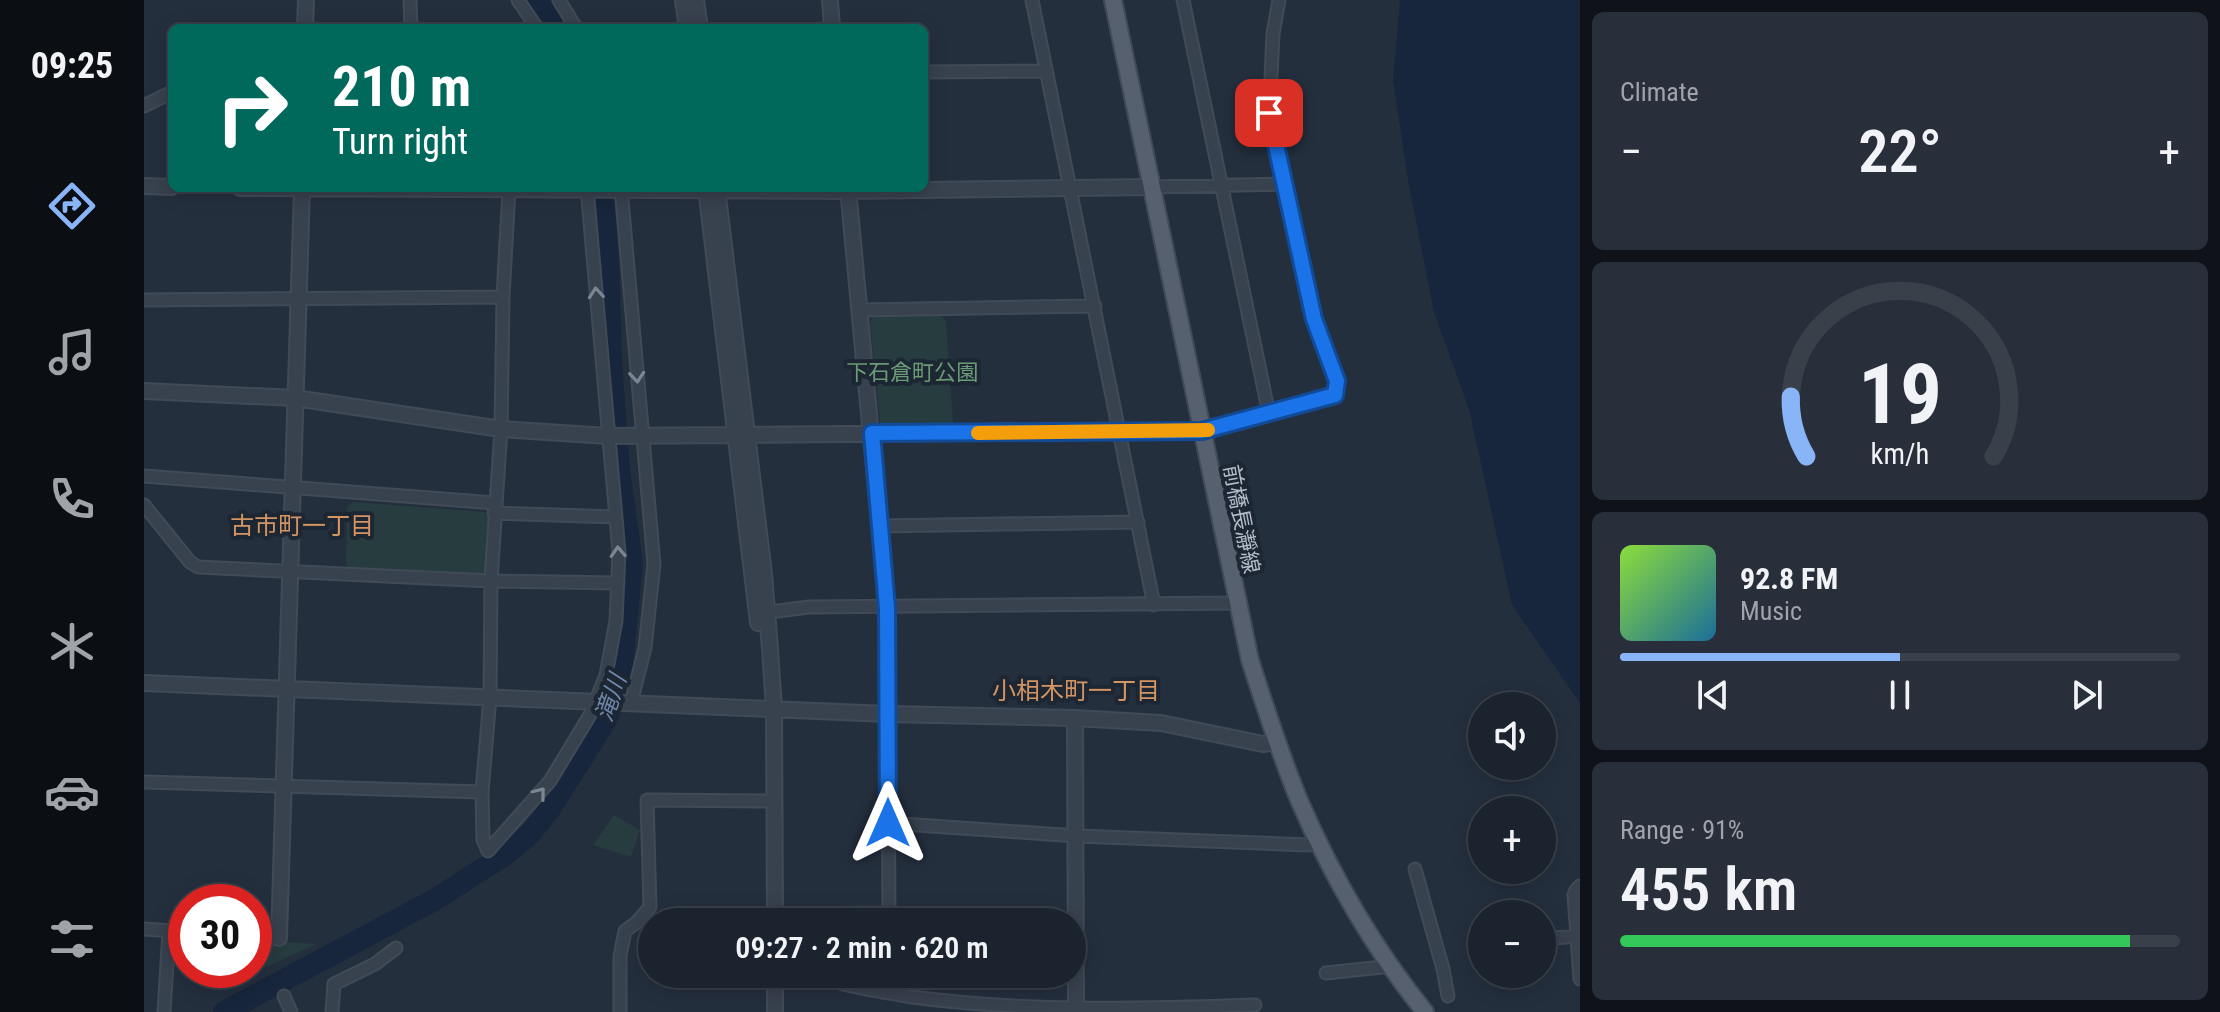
<!DOCTYPE html>
<html lang="en">
<head>
<meta charset="utf-8">
<style>
  body { margin:0; font-family:"Roboto Condensed","Noto Sans JP",sans-serif; background:#282f3a; color:#f1f3f6; height:100vh; display:flex; flex-direction:column; font-size:30px; white-space:nowrap }
  * { box-sizing:border-box; margin:0 }
  p { font-size:26px; color:#a0a4aa }
  .icon { flex:none; width:44px; height:44px; fill:none; stroke:currentColor; stroke-width:2; stroke-linecap:round; stroke-linejoin:round }
  .map { position:relative; flex:1; overflow:hidden }
  .panel { display:flex; flex-direction:column; gap:12px; padding:12px; background:#0f1319; width:640px }
  .panel>* { flex:none }
  .guide { position:absolute; left:24px; top:24px; width:760px; height:168px; border-radius:12px; box-shadow:0 4px 20px #0003,0 0 0 2px #39404a; background:#00695c; color:#fff; overflow:hidden }
  .fabs { position:absolute; left:1324px; top:692px; display:grid; gap:16px }
  .fabs a { display:grid; place-items:center; width:88px; height:88px; border-radius:50%; background:#1b232e; box-shadow:0 4px 20px #0003,0 0 0 2px #39404a; font-size:40px }
  .speed { position:absolute; left:24px; top:884px; display:flex; gap:16px; font-size:40px; font-weight:700; text-align:center }
  .speed>* { display:grid; place-content:center; width:104px; height:104px; border-radius:50%; background:#1b232e; box-shadow:0 4px 20px #0003,0 0 0 2px #39404a; line-height:1 }
  .speed .limit { border:12px solid #d22; background:#fff; color:#111 }
  .pin { position:absolute; display:grid; place-items:center; width:68px; height:68px; color:#fff; margin:-34px; border-radius:16px; box-shadow:0 4px 12px #0006 }
  .me { position:absolute; width:88px; margin:-44px; rotate:0deg; stroke-linejoin:round; filter:drop-shadow(0 0 6px #0008) }
  .turn { display:flex; align-items:center; gap:28px; height:168px; padding:0 32px; font-size:36px }
  .turn .icon { width:104px; height:104px; stroke-width:2.5 }
  .turn b { display:block; font-size:56px; line-height:68px }
  .big { font-size:60px; font-weight:600; line-height:1.1 }
  .panel .card { flex:1; display:flex; flex-direction:column; justify-content:center; gap:12px; min-width:0; padding:0 28px; border-radius:12px; background:#282f3a }
  .panel .dial { align-items:center; gap:0 }
  .dial svg { height:208px; overflow:visible; fill:none; stroke:#39404a; stroke-width:7; stroke-linecap:round; text-anchor:middle }
  .dial text { fill:#f1f3f6; stroke:none }
  .song { display:flex; align-items:center; gap:24px }
  .cover { width:96px; height:96px; border-radius:12px; background:linear-gradient(135deg,hsl(90 70% 55%),hsl(200 70% 35%)) }
  .played { height:8px; border-radius:4px; background:linear-gradient(90deg,#8ab4f8 50%,#39404a 50%) }
  .keys { display:flex; justify-content:space-around; direction:ltr }
  .heat { display:flex; justify-content:space-between; align-items:center; font-size:44px; direction:ltr }
  .charge { height:12px; border-radius:6px; background:linear-gradient(90deg,#34c759 91%,#39404a 0) }
  .trip { position:absolute; left:494px; top:908px; width:448px; height:80px; border-radius:40px; background:#1b232e; box-shadow:0 4px 20px #0003,0 0 0 2px #39404a; font-weight:600; line-height:80px; text-align:center }
  main { display:flex; flex:1; min-height:0 }
  .menu { display:flex; flex-direction:column; width:144px; justify-content:space-around; align-items:center; background:#0b0e12; color:#a0a4aa }
  .menu .icon { width:56px; height:56px }
  .menu .active { color:#8ab4f8 }
  .menu b { font-size:36px; color:#f1f3f6 }
  .map>svg:first-child { display:block }
  .green { fill:#263c3f }
  .water { fill:#17263c }
  .lines { fill:none; stroke-linecap:round; stroke-linejoin:round }
  .river { stroke:#17263c; stroke-width:22 }
  .minor-casing { stroke:#414a57; stroke-width:15 }
  .tertiary-casing { stroke:#414a57; stroke-width:18 }
  .primary-casing { stroke:#414a57; stroke-width:20 }
  .minor { stroke:#38414e; stroke-width:11 }
  .tertiary { stroke:#38414e; stroke-width:14 }
  .primary { stroke:#56606e; stroke-width:16 }
  .oneway { stroke:#7c8592 }
  .route-casing { stroke:#114b97; stroke-width:20 }
  .route { stroke:#1a73e8; stroke-width:14 }
  .slow { stroke:#f59e0b; stroke-width:14 }
  .labels { text-anchor:middle; stroke-width:8; stroke-linejoin:round; paint-order:stroke }
  .park-label { font-size:22px; fill:#6b9a76; stroke:#1d2633 }
  .street-label { font-size:22px; fill:#b4bcc9; stroke:#1d2633 }
  .neighbourhood-label { font-size:24px; fill:#d59563; stroke:#1d2633 }
  .water-label { font-size:24px; font-style:italic; fill:#6d86a8; stroke:#1d2633 }
</style>
</head>
<body>
<main>
<nav class="menu">
<b>09:25</b>
<svg class="icon active" aria-label="directions" viewBox="0 0 24 24"><path d="M12 3l9 9-9 9-9-9zM9 14v-3h6M13 9l2 2-2 2"/></svg>
<svg class="icon" aria-label="music" viewBox="0 0 24 24"><path d="M9 18V5l10-2v13"/><circle cx="6" cy="18" r="3"/><circle cx="16" cy="16" r="3"/></svg>
<svg class="icon" aria-label="phone" viewBox="0 0 24 24"><path d="M5 4h4l2 5-3 2q2 4 5 5l2-3 5 2v4C11 20 4 13 5 4z"/></svg>
<svg class="icon" aria-label="climate" viewBox="0 0 24 24"><path d="M12 3v18M4 7l16 10M4 17L20 7"/></svg>
<svg class="icon" aria-label="car" viewBox="0 0 24 24"><path d="M5 17H2v-5l4-1 3-4h7l3 4 3 1v5h-3M9 17h6M6 11h13"/><circle cx="7" cy="17" r="2"/><circle cx="17" cy="17" r="2"/></svg>
<svg class="icon" aria-label="filters" viewBox="0 0 24 24"><path d="M4 7h16M4 17h16"/><circle cx="9" cy="7" r="2"/><circle cx="15" cy="17" r="2"/></svg>
</nav>
<div class="map">
<svg width="1436" height="1012" viewBox="0 0 1436 1012">
  <rect width="100%" height="100%" fill="#242f3e"/>
  <path class="green" d="M280,24H379L384,28H277Z
    M730,316H797L802,321L809,422L806,425L742,426L736,423L726,322Z
    M209,502L341,512L346,517L345,571L340,576L206,571L202,565L203,507Z
    M470,815L496,830L487,857L449,845Z
    M110,940L172,944L109,973Z"/>
  <path class="water" d="M1256,0H1436V703L1368,605L1325,409L1290,312L1264,180L1249,80Z"/>
  <g class="lines">
    <path class="river" d="M392,0L411,28
      M80,1012L292,899L365,852L386,834L406,809L462,720L476,686L488,563L475,471L467,362L464,256L458,188"/>
    <defs>
      <path id="minor" d="M266,0L267,28
        M374,0L393,28
        M415,0L432,28
        M888,0L1010,605
        M1039,0L1125,414
        M780,72L902,71
        M0,106L28,92
        M1006,187L1139,184
        M477,188L510,564L501,648L487,703
        M0,300L359,297
        M716,310L951,306
        M1058,431L1188,397L1193,392V381L1170,319L1125,121L1129,34L1135,0
        M0,476L351,503
        M0,505L46,562L54,567L347,581L474,583
        M350,513L472,517
        M736,526L994,522
        M618,613L665,607L1093,603
        M744,714L745,922
        M0,782L338,792
        M744,823L933,836L1164,845L1176,843
        M344,851L406,781L446,715L462,675L472,621L475,552L443,188
        M344,851L339,840L338,792L346,697L347,581L357,429L359,297L365,190
        M1271,869L1299,969L1304,996
        M1436,886L1432,890L1430,895L1436,979
        M631,914L745,913
        M0,929L42,932
        M110,936L135,938
        M1398,939L1433,936
        M1182,973L1248,966
        M666,974C698,986 734,991 768,997C881,1012 997,1009 1111,1005
        M744,993L745,974
        M140,996L147,1012
        M20,1012L25,931
        M188,1012L190,984L231,964L252,948
        M476,1012V956L481,931L492,923L506,907L503,800L630,801"/>
      <path id="tertiary" d="M539,0L543,28
        M552,0L556,28
        M686,0L688,28
        M161,28L162,0
        M0,186L28,187
        M96,188L704,191L1006,187
        M562,188L614,623
        M573,188L620,574L626,649L630,708L631,922
        M704,188L743,608L744,714
        M0,391L151,398L357,429L464,436L1058,431
        M0,683L744,714L931,718L1017,723L1119,744L1133,742
        M931,718L932,1009
        M135,938L158,188
        M631,1012V974"/>
      <path id="primary" d="M969,0L1106,660C1121,707 1136,754 1155,800C1187,874 1230,949 1281,1012"/>
    </defs>
    <use href="#minor" class="minor-casing"/>
    <use href="#tertiary" class="tertiary-casing"/>
    <use href="#primary" class="primary-casing"/>
    <use href="#minor" class="minor"/>
    <use href="#tertiary" class="tertiary"/>
    <use href="#primary" class="primary"/>
  </g>
  <defs><path id="oneway-chevron" d="M-2-3.5L2.5 0L-2 3.5" fill="none" stroke-width="1.6" stroke-linecap="round" stroke-linejoin="round" transform="scale(2)"/></defs>
  <g class="oneway">
    <use href="#oneway-chevron" transform="translate(452 293) rotate(-95)"/>
    <use href="#oneway-chevron" transform="translate(493 377) rotate(85)"/>
    <use href="#oneway-chevron" transform="translate(474 552) rotate(-93)"/>
    <use href="#oneway-chevron" transform="translate(396 793) rotate(-51)"/>
  </g>
  <g class="lines">
    <defs>
      <path id="route" d="M744,823L743,608L728,433L1058,431L1191,395L1193,381L1170,319L1125,113"/>
    </defs>
    <use href="#route" class="route-casing"/>
    <use href="#route" class="route"/>
    <path class="slow" d="M834,433L1064,430"/>
  </g>
  <g class="labels">
    <g class="park-label">
      <text x="768" y="380">下石倉町公園</text>
    </g>
    <g class="street-label">
      <text transform="translate(1098 519) rotate(79)" y="8">前橋長瀞線</text>
    </g>
    <g class="neighbourhood-label">
      <text x="158" y="534">古市町一丁目</text>
      <text x="932" y="699">小相木町一丁目</text>
    </g>
    <g class="water-label">
      <text transform="translate(467 698) rotate(-71)" y="8">滝川</text>
    </g>
  </g>
</svg>
<div class="fabs">
<a><svg class="icon" aria-label="sound" viewBox="0 0 24 24"><path d="M4 9h4l5-4v14l-5-4H4zM17 9q2 3 0 6"/></svg></a>
<a>+</a>
<a>−</a>
</div>
<div class="speed"><div class="limit">30</div></div>
<div class="pin" style="left:1125px;top:113px;background:#d93025"><svg class="icon" aria-label="arrive" viewBox="0 0 24 24"><path d="M6 21V4h12l-3 4 3 4H6"/></svg></div>
<svg class="me" style="left:744px;top:823px" viewBox="-20 -20 40 40"><path d="M0-17L14 15 0 8-14 15z" fill="#1a73e8" stroke="#fff" stroke-width="4"/></svg>
<div class="trip">09:27 · 2 min · 620 m</div>
<div class="guide">
<div class="turn"><svg class="icon" aria-label="right" viewBox="0 0 24 24"><path d="M7 20v-9h11M14 6l5 5-5 5"/></svg><div><b>210 m</b>Turn right</div></div>
</div>
</div>
<section class="panel">
<div class="card"><p>Climate</p>
<div class="heat"><a>−</a><b class="big">22°</b><a>+</a></div>
</div>
<div class="card dial"><svg viewBox="0 0 100 80">
<path d="M14 69A42 42 0 1 1 86 69"/>
<path d="M14 69A42 42 0 0 1 8 46" stroke="#8ab4f8"/>
<text x="50" y="56" font-size="32" font-weight="700">19</text>
<text x="50" y="72" font-size="11">km/h</text>
</svg></div>
<div class="card">
<div class="song"><i class="cover"></i><div><b>92.8 FM</b><p>Music</p></div></div>
<div class="played"></div>
<div class="keys"><svg class="icon" aria-label="previous" viewBox="0 0 24 24"><path d="M18 5L8 12l10 7zM5 5v14"/></svg><svg class="icon" aria-label="pause" viewBox="0 0 24 24"><path d="M8 5v14M16 5v14"/></svg><svg class="icon" aria-label="next" viewBox="0 0 24 24"><path d="M6 5l10 7-10 7zM19 5v14"/></svg></div>
</div>
<div class="card"><p>Range · 91%</p><b class="big">455 km</b><div class="charge"></div></div>
</section>
</main>
</body>
</html>
